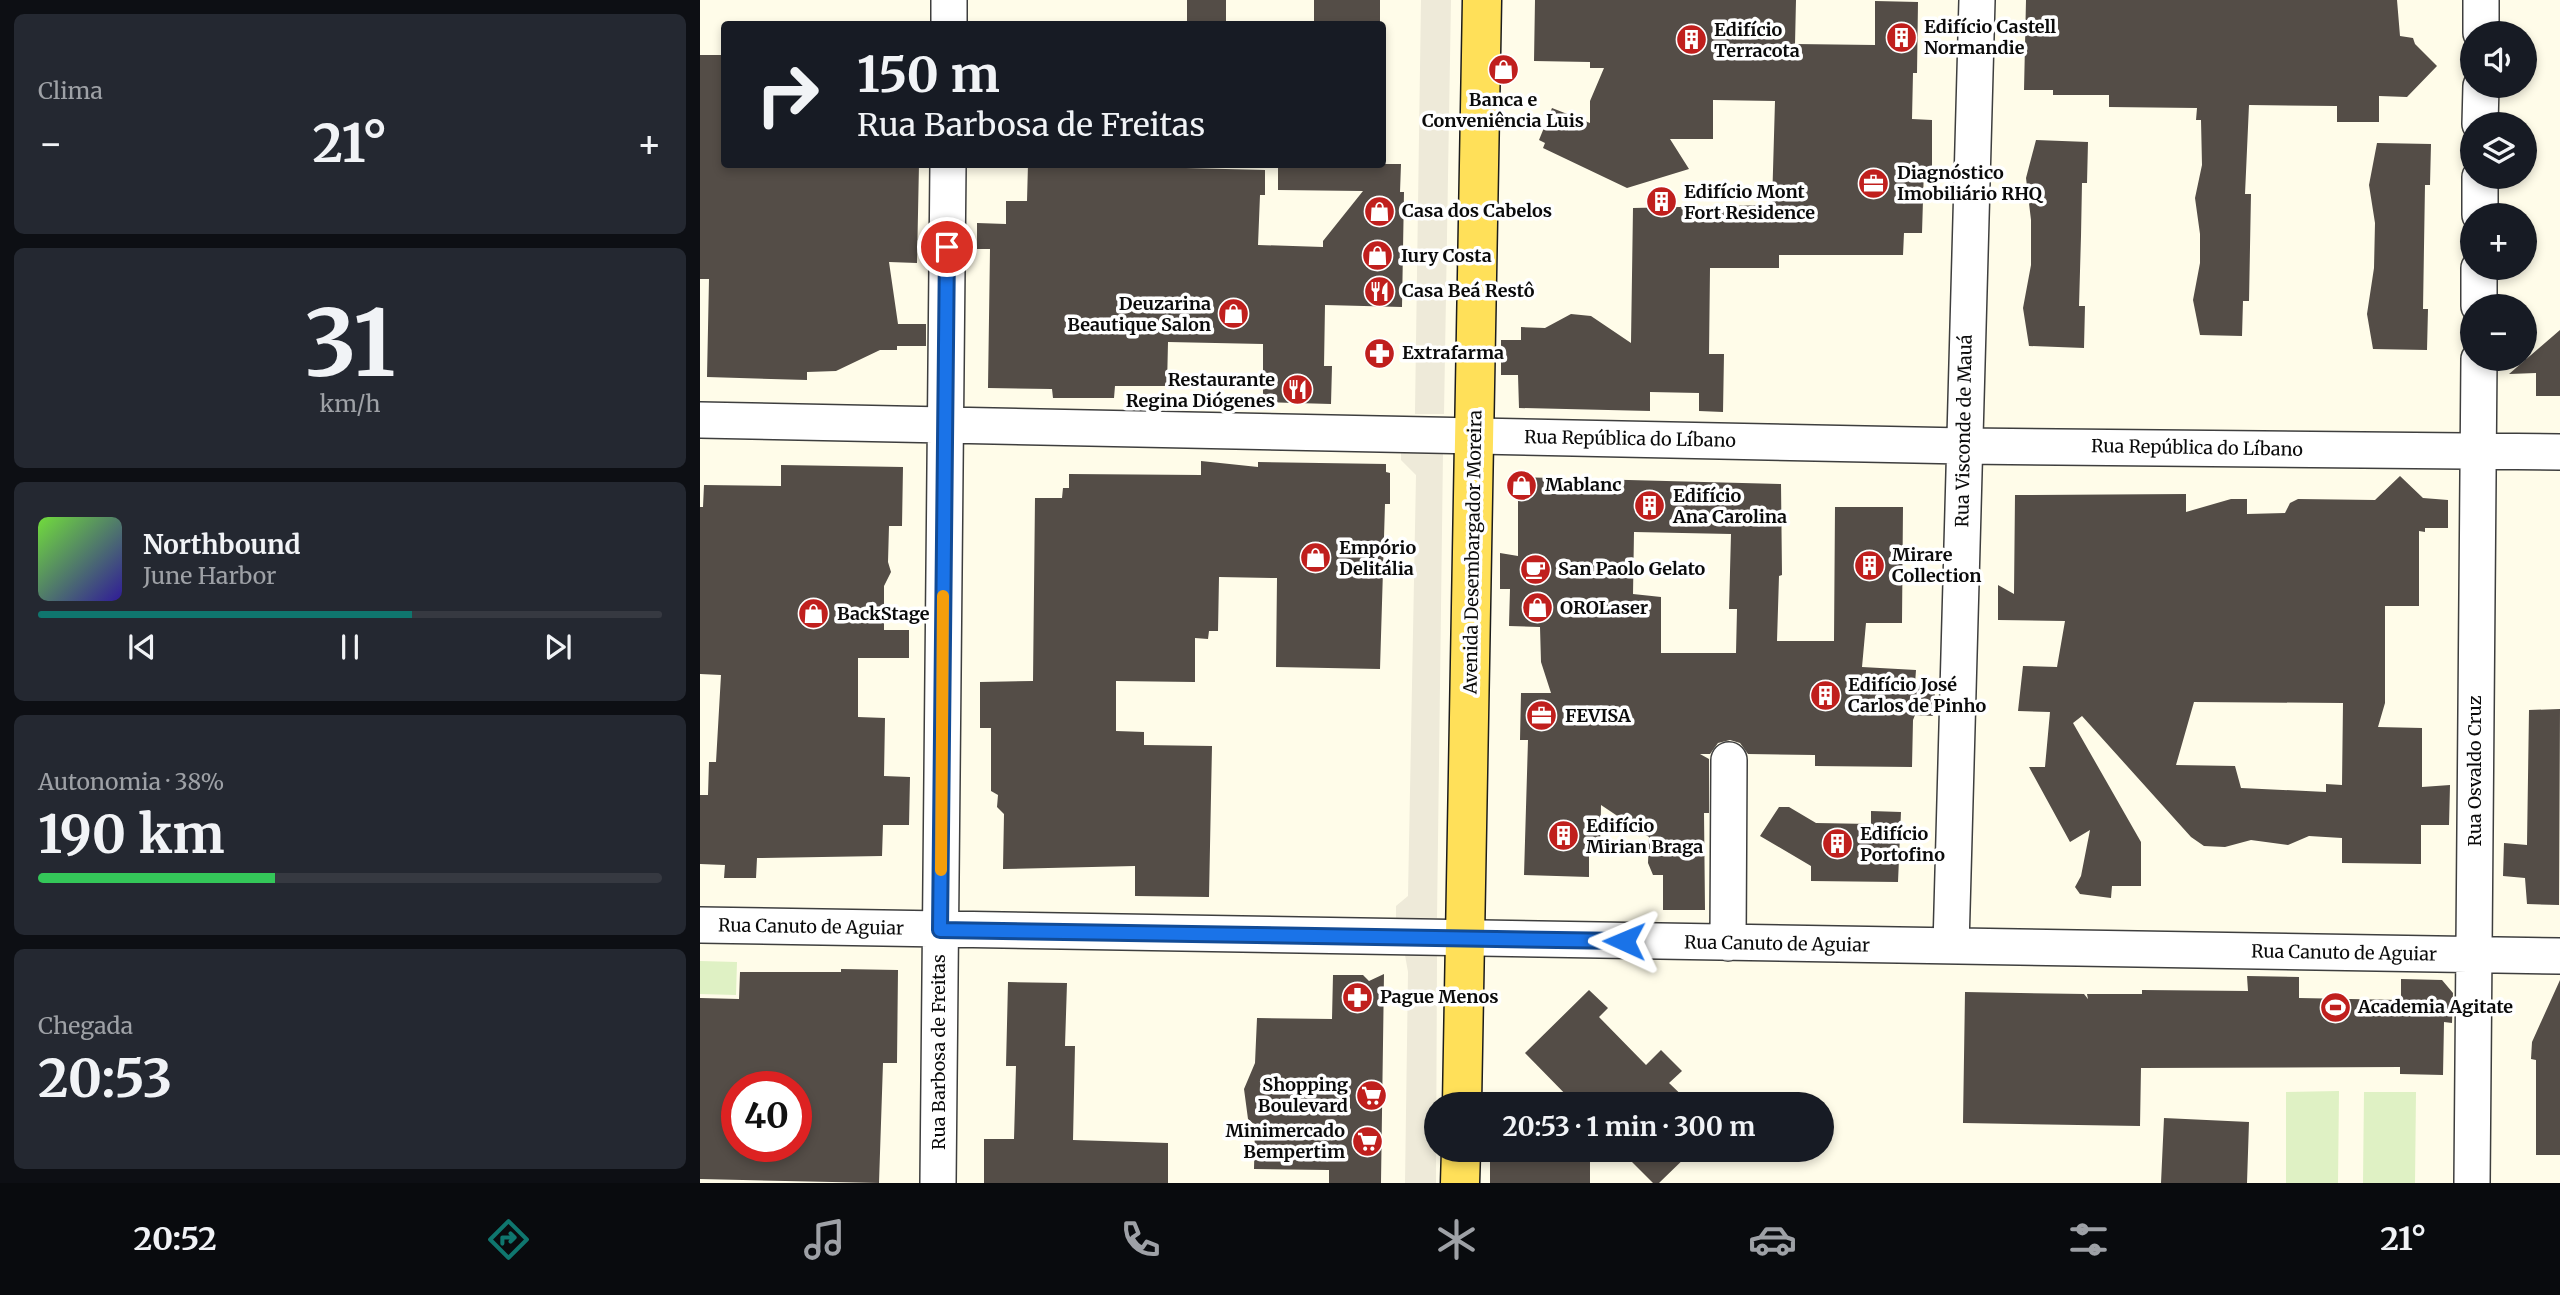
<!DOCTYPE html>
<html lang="pt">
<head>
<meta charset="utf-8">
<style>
  body { margin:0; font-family:Merriweather,serif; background:#242831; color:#f1f3f6; height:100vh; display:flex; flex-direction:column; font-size:26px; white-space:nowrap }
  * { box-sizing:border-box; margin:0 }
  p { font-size:23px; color:#9ea1a6 }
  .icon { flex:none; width:38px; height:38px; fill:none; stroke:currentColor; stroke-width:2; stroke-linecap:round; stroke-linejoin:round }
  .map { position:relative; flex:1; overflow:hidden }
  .details { display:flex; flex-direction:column; gap:14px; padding:14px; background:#0d0f14; width:700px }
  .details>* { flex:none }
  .guide { position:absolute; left:21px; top:21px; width:665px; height:147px; border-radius:7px; box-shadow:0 4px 10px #0003; background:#171b24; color:#f1f3f6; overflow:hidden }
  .fabs { position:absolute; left:1760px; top:21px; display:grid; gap:14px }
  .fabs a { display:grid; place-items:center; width:77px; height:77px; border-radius:50%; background:#171b24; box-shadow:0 4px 10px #0003; font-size:35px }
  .speed { position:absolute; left:21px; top:1071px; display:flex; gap:14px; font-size:35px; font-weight:700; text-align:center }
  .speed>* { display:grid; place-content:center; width:91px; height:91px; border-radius:50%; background:#171b24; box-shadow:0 4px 10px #0003; line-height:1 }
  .speed .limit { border:10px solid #d22; background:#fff; color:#111 }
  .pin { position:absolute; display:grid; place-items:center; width:60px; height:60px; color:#fff; margin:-30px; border:4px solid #fff; border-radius:50%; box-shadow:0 2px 7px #0007 }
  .me { position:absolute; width:77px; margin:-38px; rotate:271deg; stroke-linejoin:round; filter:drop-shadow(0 0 5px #0008) }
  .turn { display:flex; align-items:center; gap:24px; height:147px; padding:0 21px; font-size:32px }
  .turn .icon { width:91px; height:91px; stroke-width:2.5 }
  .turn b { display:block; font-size:49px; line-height:60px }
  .big { font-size:52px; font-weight:700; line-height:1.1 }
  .details .widget { flex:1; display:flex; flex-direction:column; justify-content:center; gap:10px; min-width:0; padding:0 24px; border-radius:10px; background:#242831 }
  .details .dial { align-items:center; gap:0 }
  .dial b { font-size:91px; line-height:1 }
  .song { display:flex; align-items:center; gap:21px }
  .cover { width:84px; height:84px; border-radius:10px; background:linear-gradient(135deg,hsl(100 70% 55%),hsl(250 70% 35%)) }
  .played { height:7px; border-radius:4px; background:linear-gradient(90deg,#0f766e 60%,#363941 60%) }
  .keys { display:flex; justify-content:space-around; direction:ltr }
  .heat { display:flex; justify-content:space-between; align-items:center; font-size:38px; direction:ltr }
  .charge { height:10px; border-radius:5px; background:linear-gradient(90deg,#34c759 38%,#363941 0) }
  .trip { position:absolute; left:724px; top:1092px; width:410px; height:70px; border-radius:35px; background:#171b24; box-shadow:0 4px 10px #0003; font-weight:700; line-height:70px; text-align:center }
  .tabs { display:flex; height:112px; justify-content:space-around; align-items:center; background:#090b0e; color:#9ea1a6 }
  .tabs .icon { width:49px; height:49px }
  .tabs .current { color:#0f766e }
  .tabs b { font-size:32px; color:#f1f3f6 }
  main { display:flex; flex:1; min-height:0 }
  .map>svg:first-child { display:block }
  .pitch { fill:#dff1c4 }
  .plaza { fill:#eeead9 }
  .building { fill:#544d47; fill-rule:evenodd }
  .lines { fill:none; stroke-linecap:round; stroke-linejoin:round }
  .minor-casing { stroke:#3e3e3e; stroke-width:38 }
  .major-casing { stroke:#1c1c1c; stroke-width:41 }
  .minor { stroke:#fff; stroke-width:35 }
  .major { stroke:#ffe059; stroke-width:38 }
  .route-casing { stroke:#114b97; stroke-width:18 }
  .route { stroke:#1a73e8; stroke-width:12 }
  .slow { stroke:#f59e0b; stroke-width:12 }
  .labels { text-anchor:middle; stroke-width:7; stroke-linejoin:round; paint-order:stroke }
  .poi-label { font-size:18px; font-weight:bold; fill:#0b0b0b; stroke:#fff; text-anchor:start }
  .street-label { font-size:18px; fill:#0b0b0b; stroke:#fff }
</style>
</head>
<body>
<main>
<section class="details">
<div class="widget"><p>Clima</p>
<div class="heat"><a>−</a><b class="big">21°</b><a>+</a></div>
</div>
<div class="widget dial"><b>31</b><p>km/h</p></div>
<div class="widget">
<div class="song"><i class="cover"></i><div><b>Northbound</b><p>June Harbor</p></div></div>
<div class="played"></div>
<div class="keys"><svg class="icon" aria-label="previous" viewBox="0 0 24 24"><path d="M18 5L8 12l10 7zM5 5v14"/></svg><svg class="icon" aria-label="pause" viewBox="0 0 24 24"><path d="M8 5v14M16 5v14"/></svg><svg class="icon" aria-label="next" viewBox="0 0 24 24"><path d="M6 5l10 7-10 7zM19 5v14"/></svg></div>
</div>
<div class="widget"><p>Autonomia · 38%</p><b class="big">190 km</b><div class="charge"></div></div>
<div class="widget"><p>Chegada</p><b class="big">20:53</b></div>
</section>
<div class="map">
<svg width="1860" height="1183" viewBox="0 0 1860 1183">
  <rect width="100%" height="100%" fill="#fffce9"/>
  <path class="pitch" d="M0,961L37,962L36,995L0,994Z
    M1639,1091L1638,1183H1586V1092Z
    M1664,1092H1716L1715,1183H1663Z"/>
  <path class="plaza" d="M721,0H751L744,414H715V411Z
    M701,452L743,453L737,918H696V906L708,896L716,475L701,460Z
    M705,955L737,956L736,1183H705L708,972Z"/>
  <path class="building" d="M487,0H526V24H487Z
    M614,0H680V24H614Z
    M835,0H1096L1095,44L1175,45V1L1218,2L1217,73H1213L1212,119L1232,120V167H1224L1222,233H1204L1203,255H1079V268H1010L1009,354H1024L1023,412L999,411V393L950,392V411L819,408L818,375H801V340H821V327L845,328L871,314L891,316L931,343L933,208L1072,205L1075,101L1013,100V139H970L989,169L927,188L843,148L845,143L839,140L852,108L890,123V101L904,68H890V62L834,61Z
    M1326,0H1697L1700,36L1713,38L1715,44L1737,66L1707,97L1679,96V122H1637V106L1549,105L1545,194H1551L1549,301H1543L1542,336L1500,335L1493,300L1500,263V234L1495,198L1502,165L1501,120H1496L1497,108L1409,107V95H1353V90H1324Z
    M0,55H24V164H219L217,263L189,262L198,324H226V346H197V350H180L136,371L107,372V380L7,377L9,279H0Z
    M1336,140L1388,142L1387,183H1382L1381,236L1379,306H1385L1384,348L1329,346L1323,308L1331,265V220L1326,178Z
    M1677,143L1731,144L1730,185H1725L1723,309H1728L1727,350L1673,349L1667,314L1674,268L1675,223L1669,185Z
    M328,164L565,170V195H560L558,245L623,247V241L663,191L578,190V164H701L700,192H704L702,307L625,305L624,366H632L631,404L563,402V344L468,342L467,386H415L414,398H353L352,389L288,388L290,249H277V223L306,224V201H327Z
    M1860,330V396H1836V373L1809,374Z
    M501,461L558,467V462L686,464V472L690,473V504H685L680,669L576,667L577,578L519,577L518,631H509L508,639L495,638V682L416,681V731L444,732V745L512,746L509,897L435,896V866L303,869L304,814L297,807L298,795L291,791V728H280V682L333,681L335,498H362L363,488H369V474L501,475Z
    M81,465L203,467L202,526H189L188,562L191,572L184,586V630H209V658H158V717L185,718L184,776L210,777L209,825H183L182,856L57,858L56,878H24L25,865L0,864V795H8L9,762H16L21,675L0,674V507H3L4,485L81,486Z
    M1700,476L1723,498L1748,500V528H1725V532L1719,531V606H1685V703L1678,727L1722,728V787L1750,785L1749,825H1721V864L1642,863V838L1609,836L1588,845L1551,840L1525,847L1504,846L1491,837L1382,716L1373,723L1441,842V886H1412L1411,898L1380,894L1375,887L1381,876L1390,830L1370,842L1329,767H1345L1350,712L1318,711L1323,666L1357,667L1365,621L1298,620V585L1314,594L1315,495L1486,494V512L1531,499H1547V514L1585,513L1590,503L1598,499L1675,500ZM1494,702L1643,703L1642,785L1626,784V792L1541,788L1535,766L1476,765Z
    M818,477L1081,484L1082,575L1079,576L1077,641H1134L1135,507H1203L1202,623H1166L1162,667L1216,670L1215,684L1235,691L1233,716L1215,715L1213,720L1212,767L1115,766V755L1048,754L1040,743L1030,740L1018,743L1010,754H1000L1009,759V813H1004L1005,910H963V875H953L948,863L949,837L901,805L900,856H889V877L824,875L828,740H820L821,693H851L841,662L840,627L809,626L810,589H800V553L818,556ZM934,532L1031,534L1029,609H1037L1036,653H961V597L933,594Z
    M1860,709L1859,905L1827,904L1825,878L1803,876L1804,843L1827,845L1829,710Z
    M1079,807H1089L1116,823L1171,824V811L1201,812L1198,882L1111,881V866L1060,836Z
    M141,969L198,970L197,1063H183L179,1183L0,1179V998L39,999L40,972H141ZM37,1087H96V1146H37Z
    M684,974L681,1183H629V1170L554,1169L555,1125L548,1119L544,1089L555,1063L557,1018L632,1019L633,975H663L669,981Z
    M1547,976L1599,977V998L1701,1000V979L1742,980L1753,993L1752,1023L1744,1022L1743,1075L1700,1074V1067L1441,1068L1440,1126L1263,1123L1265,992L1384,994L1388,999L1387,994H1442V990L1548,991Z
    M1860,980V1155H1836V1060L1831,1059L1832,1042Z
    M308,982L367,983L365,1046H375L373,1140L468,1143V1183H284V1139H314L316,1066H306Z
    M889,990L908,1008L899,1017L946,1065L961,1050L982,1071L969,1083L991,1104H875L825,1053Z
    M1464,1118L1549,1122L1547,1183H1461Z
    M790,1150H890V1183H790Z
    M920,1150H993L959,1183H953Z"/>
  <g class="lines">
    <defs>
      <path id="minor" d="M249,24V0
        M1781,33V0
        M1780,124L1781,86
        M1780,215V177
        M1779,306V268
        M0,420L1264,446L1860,452
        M0,925L1860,956
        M1028,943L1029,760
        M1251,946L1277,0
        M238,1183L248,164
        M1772,1183L1779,359"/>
      <path id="major" d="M762,1104L782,0
        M760,1183L761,1150"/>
    </defs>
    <use href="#minor" class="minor-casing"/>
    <use href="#major" class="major-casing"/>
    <use href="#minor" class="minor"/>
    <use href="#major" class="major"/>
  </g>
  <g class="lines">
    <defs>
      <path id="route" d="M247,247L240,930L924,941"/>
    </defs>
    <use href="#route" class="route-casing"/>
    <use href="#route" class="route"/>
    <path class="slow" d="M241,870L243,596"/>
  </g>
  <defs>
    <symbol id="building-disc" viewBox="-11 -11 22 22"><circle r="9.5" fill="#c01f1d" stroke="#fff"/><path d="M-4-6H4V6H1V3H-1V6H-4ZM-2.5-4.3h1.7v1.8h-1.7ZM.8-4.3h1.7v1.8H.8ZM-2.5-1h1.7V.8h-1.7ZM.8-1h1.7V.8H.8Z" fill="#fff"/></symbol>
    <symbol id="shop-disc" viewBox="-11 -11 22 22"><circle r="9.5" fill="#c01f1d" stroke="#fff"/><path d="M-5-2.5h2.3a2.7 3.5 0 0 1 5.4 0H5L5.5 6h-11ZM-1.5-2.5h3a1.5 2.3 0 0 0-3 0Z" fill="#fff"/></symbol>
    <symbol id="office-disc" viewBox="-11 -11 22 22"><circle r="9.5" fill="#c01f1d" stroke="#fff"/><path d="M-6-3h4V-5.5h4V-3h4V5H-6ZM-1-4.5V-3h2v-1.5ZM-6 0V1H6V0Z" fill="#fff"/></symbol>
    <symbol id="restaurant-disc" viewBox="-11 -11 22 22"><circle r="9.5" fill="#c01f1d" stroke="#fff"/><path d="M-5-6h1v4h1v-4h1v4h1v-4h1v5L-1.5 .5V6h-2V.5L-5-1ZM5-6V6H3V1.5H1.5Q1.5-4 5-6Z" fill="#fff"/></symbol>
    <symbol id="pharmacy-disc" viewBox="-11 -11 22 22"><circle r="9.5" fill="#c01f1d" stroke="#fff"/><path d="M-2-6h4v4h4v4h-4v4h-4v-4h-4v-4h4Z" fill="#fff"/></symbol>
    <symbol id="cafe-disc" viewBox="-11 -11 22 22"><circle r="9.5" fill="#c01f1d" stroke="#fff"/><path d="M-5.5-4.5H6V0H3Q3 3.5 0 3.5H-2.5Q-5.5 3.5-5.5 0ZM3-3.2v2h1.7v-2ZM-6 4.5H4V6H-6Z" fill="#fff"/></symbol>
    <symbol id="stadium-disc" viewBox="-11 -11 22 22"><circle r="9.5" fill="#c01f1d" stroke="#fff"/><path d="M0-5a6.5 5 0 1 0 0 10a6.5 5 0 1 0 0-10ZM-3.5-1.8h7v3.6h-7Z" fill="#fff"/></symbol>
    <symbol id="supermarket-disc" viewBox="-11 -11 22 22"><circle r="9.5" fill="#c01f1d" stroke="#fff"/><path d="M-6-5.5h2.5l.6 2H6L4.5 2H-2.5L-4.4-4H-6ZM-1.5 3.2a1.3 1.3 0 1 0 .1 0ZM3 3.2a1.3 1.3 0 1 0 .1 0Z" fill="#fff"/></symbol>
  </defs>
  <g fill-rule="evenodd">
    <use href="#building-disc" x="1184" y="20" width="35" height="35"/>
    <use href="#building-disc" x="974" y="22" width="35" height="35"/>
    <use href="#shop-disc" x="786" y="52" width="35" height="35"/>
    <use href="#office-disc" x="1156" y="166" width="35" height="35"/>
    <use href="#building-disc" x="944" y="184" width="35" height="35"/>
    <use href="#shop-disc" x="662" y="194" width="35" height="35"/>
    <use href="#shop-disc" x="660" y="238" width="35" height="35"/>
    <use href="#restaurant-disc" x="662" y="274" width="35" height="35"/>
    <use href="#shop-disc" x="516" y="296" width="35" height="35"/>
    <use href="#pharmacy-disc" x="662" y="336" width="35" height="35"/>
    <use href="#restaurant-disc" x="580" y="372" width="35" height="35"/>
    <use href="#shop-disc" x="804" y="468" width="35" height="35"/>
    <use href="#building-disc" x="932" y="488" width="35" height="35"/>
    <use href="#shop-disc" x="598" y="540" width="35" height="35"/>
    <use href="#building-disc" x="1152" y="548" width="35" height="35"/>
    <use href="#cafe-disc" x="818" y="552" width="35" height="35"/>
    <use href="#shop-disc" x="820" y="590" width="35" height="35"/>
    <use href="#shop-disc" x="96" y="596" width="35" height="35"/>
    <use href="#building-disc" x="1108" y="678" width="35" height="35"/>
    <use href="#office-disc" x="824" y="698" width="35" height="35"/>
    <use href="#building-disc" x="846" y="818" width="35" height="35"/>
    <use href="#building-disc" x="1120" y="826" width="35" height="35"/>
    <use href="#pharmacy-disc" x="640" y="980" width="35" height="35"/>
    <use href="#stadium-disc" x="1618" y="990" width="35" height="35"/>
    <use href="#supermarket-disc" x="654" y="1078" width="35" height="35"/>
    <use href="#supermarket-disc" x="650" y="1124" width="35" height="35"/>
  </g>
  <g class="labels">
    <g class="poi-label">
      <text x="1224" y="33">Edifício Castell<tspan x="1224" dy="21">Normandie</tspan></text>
      <text x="1014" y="36">Edifício<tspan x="1014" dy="21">Terracota</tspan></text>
      <text x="803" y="106" text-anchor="middle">Banca e<tspan x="803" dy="21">Conveniência Luis</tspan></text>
      <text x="1197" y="179">Diagnóstico<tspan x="1197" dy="21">Imobiliário RHQ</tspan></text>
      <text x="984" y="198">Edifício Mont<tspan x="984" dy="21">Fort Residence</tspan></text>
      <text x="702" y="217">Casa dos Cabelos</text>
      <text x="701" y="262">Iury Costa</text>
      <text x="702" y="297">Casa Beá Restô</text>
      <text x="511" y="310" text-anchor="end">Deuzarina<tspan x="511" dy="21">Beautique Salon</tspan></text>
      <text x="702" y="359">Extrafarma</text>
      <text x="575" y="386" text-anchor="end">Restaurante<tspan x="575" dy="21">Regina Diógenes</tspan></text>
      <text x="845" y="491">Mablanc</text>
      <text x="973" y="502">Edifício<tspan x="973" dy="21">Ana Carolina</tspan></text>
      <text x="639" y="554">Empório<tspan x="639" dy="21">Delitália</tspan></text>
      <text x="1192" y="561">Mirare<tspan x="1192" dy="21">Collection</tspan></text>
      <text x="858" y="575">San Paolo Gelato</text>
      <text x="860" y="614">OROLaser</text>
      <text x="137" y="620">BackStage</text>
      <text x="1148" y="691">Edifício José<tspan x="1148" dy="21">Carlos de Pinho</tspan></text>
      <text x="865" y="722">FEVISA</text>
      <text x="886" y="832">Edifício<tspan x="886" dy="21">Mirian Braga</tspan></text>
      <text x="1160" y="840">Edifício<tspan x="1160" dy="21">Portofino</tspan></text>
      <text x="680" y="1003">Pague Menos</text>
      <text x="1658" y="1013">Academia Agitate</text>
      <text x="648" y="1091" text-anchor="end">Shopping<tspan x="648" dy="21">Boulevard</tspan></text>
      <text x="645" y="1137" text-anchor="end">Minimercado<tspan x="645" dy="21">Bempertim</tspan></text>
    </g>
    <g class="street-label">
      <text transform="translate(1264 431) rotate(-89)" y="6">Rua Visconde de Mauá</text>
      <text transform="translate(930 439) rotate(1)" y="6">Rua República do Líbano</text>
      <text transform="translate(1497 448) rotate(1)" y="6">Rua República do Líbano</text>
      <text transform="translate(773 552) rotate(-89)" y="6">Avenida Desembargador Moreira</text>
      <text transform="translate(1775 771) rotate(-90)" y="6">Rua Osvaldo Cruz</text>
      <text transform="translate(111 927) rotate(1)" y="6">Rua Canuto de Aguiar</text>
      <text transform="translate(1077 944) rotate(1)" y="6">Rua Canuto de Aguiar</text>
      <text transform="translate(1644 953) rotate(1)" y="6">Rua Canuto de Aguiar</text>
      <text transform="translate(239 1052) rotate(-90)" y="6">Rua Barbosa de Freitas</text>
    </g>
  </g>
</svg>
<div class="fabs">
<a><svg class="icon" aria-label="sound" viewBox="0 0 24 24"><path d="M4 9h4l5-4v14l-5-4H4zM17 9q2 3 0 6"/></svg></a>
<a><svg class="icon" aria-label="layers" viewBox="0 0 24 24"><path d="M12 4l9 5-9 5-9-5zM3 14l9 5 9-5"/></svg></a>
<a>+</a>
<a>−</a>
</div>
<div class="speed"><div class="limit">40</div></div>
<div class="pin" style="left:247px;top:247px;background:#d93025"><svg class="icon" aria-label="arrive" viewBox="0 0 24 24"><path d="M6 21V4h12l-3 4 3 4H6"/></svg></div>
<svg class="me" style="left:924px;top:941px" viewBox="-20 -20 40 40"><path d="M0-17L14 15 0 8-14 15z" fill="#1a73e8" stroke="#fff" stroke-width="4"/></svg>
<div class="trip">20:53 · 1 min · 300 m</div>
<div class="guide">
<div class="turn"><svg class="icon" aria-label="right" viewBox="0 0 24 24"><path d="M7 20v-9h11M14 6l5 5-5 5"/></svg><div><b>150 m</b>Rua Barbosa de Freitas</div></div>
</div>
</div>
</main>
<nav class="tabs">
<b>20:52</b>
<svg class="icon current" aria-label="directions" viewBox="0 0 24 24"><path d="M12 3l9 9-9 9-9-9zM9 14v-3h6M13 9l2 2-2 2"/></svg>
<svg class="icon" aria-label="music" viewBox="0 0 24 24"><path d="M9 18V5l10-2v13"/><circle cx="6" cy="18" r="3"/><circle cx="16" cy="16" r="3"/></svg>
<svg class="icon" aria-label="phone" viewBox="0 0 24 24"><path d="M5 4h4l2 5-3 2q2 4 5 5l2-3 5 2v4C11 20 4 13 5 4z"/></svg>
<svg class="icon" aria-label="climate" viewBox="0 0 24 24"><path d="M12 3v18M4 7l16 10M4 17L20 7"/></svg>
<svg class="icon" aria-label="car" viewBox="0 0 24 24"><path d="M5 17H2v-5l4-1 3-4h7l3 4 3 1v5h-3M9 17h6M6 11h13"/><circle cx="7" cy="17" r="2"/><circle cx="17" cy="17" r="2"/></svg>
<svg class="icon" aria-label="filters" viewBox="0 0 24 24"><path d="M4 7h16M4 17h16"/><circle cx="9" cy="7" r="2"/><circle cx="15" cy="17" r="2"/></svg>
<b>21°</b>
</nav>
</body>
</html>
